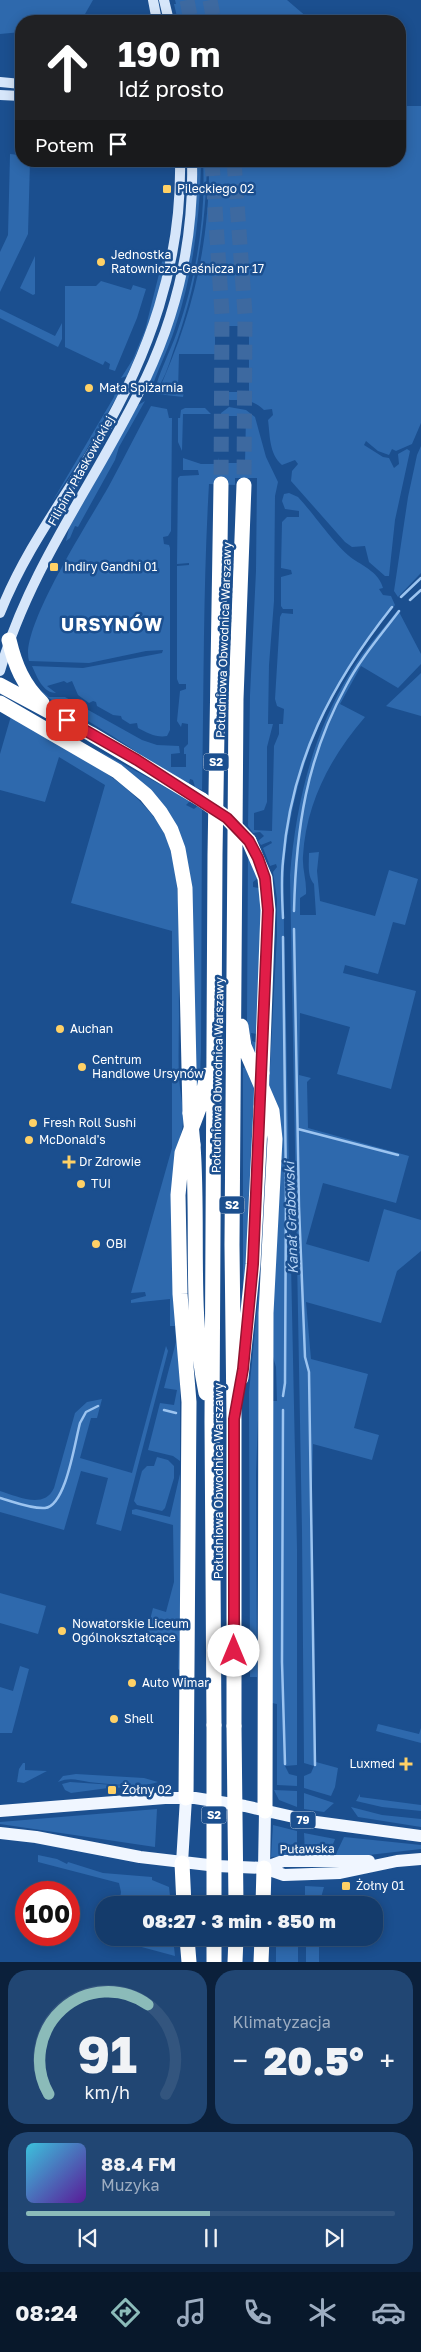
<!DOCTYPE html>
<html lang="pl">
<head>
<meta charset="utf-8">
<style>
  body { margin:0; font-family:"Golos Text",sans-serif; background:#214673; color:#f1f3f6; height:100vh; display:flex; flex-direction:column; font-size:19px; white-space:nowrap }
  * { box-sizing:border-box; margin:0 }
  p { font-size:16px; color:#9dadc1 }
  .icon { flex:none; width:28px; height:28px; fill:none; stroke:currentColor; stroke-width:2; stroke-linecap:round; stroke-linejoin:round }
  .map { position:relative; height:1962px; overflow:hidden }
  .panel { display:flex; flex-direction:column; gap:8px; padding:8px; background:#0b203b; flex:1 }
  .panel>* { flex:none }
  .top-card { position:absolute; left:15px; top:15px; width:391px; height:152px; border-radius:20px; box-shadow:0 2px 12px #0003,0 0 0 1px #33557e; background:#202124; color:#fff; overflow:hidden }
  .speed { position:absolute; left:15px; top:1881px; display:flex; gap:10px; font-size:25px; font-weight:700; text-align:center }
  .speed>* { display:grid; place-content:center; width:65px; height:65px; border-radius:50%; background:#143b6b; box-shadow:0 2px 12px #0003,0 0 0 1px #33557e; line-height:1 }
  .speed .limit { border:8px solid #d22; background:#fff; color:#111 }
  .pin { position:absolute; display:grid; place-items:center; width:42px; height:42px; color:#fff; margin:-21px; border-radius:10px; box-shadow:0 2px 8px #0006 }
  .me { position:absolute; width:55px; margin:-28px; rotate:0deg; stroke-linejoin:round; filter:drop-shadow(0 0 4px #0008) }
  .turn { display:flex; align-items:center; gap:18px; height:105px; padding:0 20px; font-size:22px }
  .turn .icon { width:65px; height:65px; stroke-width:2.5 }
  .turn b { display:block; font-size:35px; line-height:42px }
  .then { display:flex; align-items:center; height:48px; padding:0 20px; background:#0003; gap:10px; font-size:19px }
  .big { font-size:38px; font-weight:800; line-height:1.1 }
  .panel .widget { flex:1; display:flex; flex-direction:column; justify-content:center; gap:8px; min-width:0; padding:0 18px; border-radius:20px; background:#214673 }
  .panel .dial { align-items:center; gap:0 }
  .dial svg { height:130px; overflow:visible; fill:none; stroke:#33557e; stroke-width:7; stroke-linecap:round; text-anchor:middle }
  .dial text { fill:#f1f3f6; stroke:none }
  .song { display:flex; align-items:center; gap:15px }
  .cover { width:60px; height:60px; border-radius:8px; background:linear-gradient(135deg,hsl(190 70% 55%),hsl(270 70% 35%)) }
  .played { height:5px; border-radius:2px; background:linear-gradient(90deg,#8bbbb9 50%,#33557e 50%) }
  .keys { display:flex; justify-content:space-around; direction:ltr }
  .heat { display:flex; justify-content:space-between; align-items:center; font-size:28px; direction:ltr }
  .panel .tiles { flex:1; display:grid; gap:8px; grid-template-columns:1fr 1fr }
  .widget:last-child { grid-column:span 2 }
  .trip { position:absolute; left:95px; top:1896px; width:288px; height:50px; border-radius:20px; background:#143b6b; box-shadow:0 2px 12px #0003,0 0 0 1px #33557e; font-weight:800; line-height:50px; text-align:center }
  .menu { display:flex; height:80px; justify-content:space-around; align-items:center; background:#08182b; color:#9dadc1 }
  .menu .icon { width:35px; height:35px }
  .menu .on { color:#8bbbb9 }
  .menu b { font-size:22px; color:#f1f3f6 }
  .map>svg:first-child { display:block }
  .green { fill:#2e69ad }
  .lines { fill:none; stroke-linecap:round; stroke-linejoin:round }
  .stream { stroke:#9cc4f0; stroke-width:2.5 }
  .motorway-tunnel { stroke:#3d69a0; stroke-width:15; stroke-dasharray:15 8; stroke-linecap:butt }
  .secondary { stroke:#d6e6fa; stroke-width:10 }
  .primary { stroke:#f0f6ff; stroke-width:12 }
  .motorway { stroke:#fff; stroke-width:15 }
  .motorway-bridge { stroke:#fff; stroke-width:15 }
  .route-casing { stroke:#92132f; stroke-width:12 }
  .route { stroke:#e11d48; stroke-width:9 }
  .poi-dot { fill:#ffd166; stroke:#1b4f8f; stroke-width:2 }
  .labels { text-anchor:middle; stroke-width:5; stroke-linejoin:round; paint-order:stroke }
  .shield { fill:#1b4f8f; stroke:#bbcadd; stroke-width:1 }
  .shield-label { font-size:11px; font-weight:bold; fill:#fff }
  .poi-label { font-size:12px; fill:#fff; stroke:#1b4f8f; text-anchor:start }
  .street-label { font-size:12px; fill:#fff; stroke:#1b4f8f }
  .water-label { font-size:14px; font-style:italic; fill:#b5d3f5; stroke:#1b4f8f }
  .district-label { font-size:18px; font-weight:bold; letter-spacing:1px; fill:#fff; stroke:#1b4f8f }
</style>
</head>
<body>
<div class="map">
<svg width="421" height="1962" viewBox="0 0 421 1962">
  <rect width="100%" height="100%" fill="#1b4f8f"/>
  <path class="green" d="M0,0H93L81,21H21V32L0,34Z
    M175,0H287L308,18L307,19L309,21H178L174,4H176Z
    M400,106H421V423L412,444L396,451L392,449L389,455L378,451L366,441L364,445L383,457L389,458L394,468L399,464L398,454L407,449L410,451L395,520L389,576H385L369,562L365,546L352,547L345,542L291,481L292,471L298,464L295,460L282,465C269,454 270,435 268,420L273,415L272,409L264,410C247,393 232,406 221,396L220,392H249V326H215V354H179L178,391H184L183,397L157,394C192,317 210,245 209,161H400Z
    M10,154L19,155L21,161H30L28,234L0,292V252L8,235Z
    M197,161H201C200,218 193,274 175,328C168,350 157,371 150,393L147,386C180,315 198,240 197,161Z
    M203,161H207C206,227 196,290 173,352C169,365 163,383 154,393C159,372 170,352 177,332C196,278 206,218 203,161Z
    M165,250C172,271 137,354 127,376L121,378L133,359L145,330Z
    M35,256V294L33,295L20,288Z
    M101,281L131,290L133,285L146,289L137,318L115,371L109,369L110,364L105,361L103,365L65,347V286H96Z
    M0,309L55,336L62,323V339L58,347L0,318Z
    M117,386L119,393L84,454L52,502L114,397Z
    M145,401L119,447L115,460L78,527L75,526L70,538L66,541L69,528L138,405Z
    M151,406L167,409L169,418H172L171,531L168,536L163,537L164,544L169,545L170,548V730L167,736C157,738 147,733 138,728L137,723L130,724L122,719L121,716L113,715L97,706L96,702L93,701L89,703L78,695L72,681L67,683L64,681L47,686L56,693C43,693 37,677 32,666L83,668L162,653L163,650L146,651L89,663L29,661C19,628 92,517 110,484C124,458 137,432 151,406Z
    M229,407L246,410L255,417L266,457L278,482L275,496L274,601L269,665L268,724H273L267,747V802L264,810L254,813V830L272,831L274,746L279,734V724H283L284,709L277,706L275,699L280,617L282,613L293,614V609H283L281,606V577L292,574L291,570L281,568L282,522L287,517H299V511L285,509L282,501L284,494L289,493L298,497C314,514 336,547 353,559C365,567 379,573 383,588L379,589L383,595L391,596L395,605C332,684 296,756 285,857C282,881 284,906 284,930L297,1549V1765L285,1766L289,1774L297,1776V1786L277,1785V1704L272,1703V1401H277L276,1367L271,1350L269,1086L277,935V899L273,872L277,867L276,864L270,866L263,848L272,843L271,841L261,845L258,841L264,836L260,832L253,833L248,826L250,695L256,571L257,478H235V485L209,484C203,586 204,688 202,790L195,787L193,780L190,779L189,783C155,767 126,743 93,724C74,712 53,705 38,688L49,697H65L142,740L157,745L179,746L180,753L171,754V767H186V754H184V748L188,744V724L182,723L181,727L177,721L180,691L186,689V684H179L177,679V566L189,565V563L177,564L178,478L180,476L199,475L198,470H183V458L201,464H218L219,457V463H245L246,416H227L226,423H223L221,413Z
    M185,408H205L211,414H183L182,451L178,442V418H180L181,410Z
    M421,446V573L398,597L394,591L408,497L417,455Z
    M398,610L421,654V664L398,688L361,666L340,704L365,717C331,756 306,803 303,856C302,869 307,881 306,894L300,898V915H316L314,884C307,876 309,863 309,853L319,852L317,871L320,901L375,916L389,870L418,879L405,925L393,922L378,974L345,965L343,973L416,991L391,1089L337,1074L350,1027L300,1013L299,1075L311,1078L307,1082L308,1128L409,1156L396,1203L323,1183L306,1244L369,1262L384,1209L421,1220V1251L397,1271L381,1323L306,1302L311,1359L368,1374L354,1428L379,1435L372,1460L313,1444L311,1532L316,1762L338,1768L335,1787L331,1796L304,1788V1776L311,1773L314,1766L304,1763L302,1531L290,875C296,804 312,735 350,673C363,651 382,630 398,610Z
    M421,673V716L386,706Z
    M11,716C61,746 139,782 165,835C185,877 178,968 179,1016C179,1036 178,1057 179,1077C180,1096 187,1118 180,1137V1671L178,1669L179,1641L147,1632L153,1608L166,1612L174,1582L173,1525L132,1514V1510L136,1509L170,1517L180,1474V1461L173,1456L148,1450L160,1403L174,1405L177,1390L164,1388L176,1342L175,1326H170V1299L131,1303V1300L146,1296L145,1292L131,1293L172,1148V931L71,903L105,785L59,757L45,802L0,790V754Z
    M94,748L190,801L186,805L194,809L199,805L202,807L201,1052L200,1076L195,1101L190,876C181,811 147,781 94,748Z
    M248,855L258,878L253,882V887L259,888L261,904L257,1034L251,1033L252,1041L257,1043L255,1059L247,1020Z
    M245,1067L255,1091L243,1306V1068Z
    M259,1290L260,1365L256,1474L257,1677H250L249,1392Z
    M166,1346L168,1351L121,1531L96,1524L108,1478L81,1471L64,1530L0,1512V1491C17,1496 44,1510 54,1488L75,1413L87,1402L102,1399L97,1418H91L80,1458L132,1473Z
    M157,1457L168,1460L174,1466V1478L165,1508L162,1511L137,1505L134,1501L142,1471L147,1466H154Z
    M0,1593L46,1606L38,1634L0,1623Z
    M20,1666L29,1669L12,1733H0V1687L13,1691Z
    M378,1724L419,1734L421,1728V1743L376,1731Z
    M23,1763H25V1770L47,1771L24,1783L17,1782L19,1769Z
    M76,1774L144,1778L158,1782C142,1788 107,1784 89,1782C77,1780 70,1777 58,1782L63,1776Z
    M70,1782L143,1787L108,1788L71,1793L65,1790L62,1784Z
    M274,1790L297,1791V1807L279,1800Z
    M304,1793L334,1803L324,1812L304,1809Z
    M360,1794V1797L421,1805V1811L382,1807L356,1801Z
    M351,1807L382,1815L421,1819V1827L358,1817Z
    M157,1809L155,1847L0,1824V1822Z
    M273,1825L297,1831V1855L271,1857Z
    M304,1833L335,1839C330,1855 319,1854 305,1854Z
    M344,1837L421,1845V1849L360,1856H335Z
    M38,1855L57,1859L67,1864L68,1862L103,1873L152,1877V1880L169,1887L171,1905H119L121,1892L119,1883L38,1862Z
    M305,1886L324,1887L319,1905H314L305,1898Z
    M112,1938H173L175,1956L112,1939Z
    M276,1938H298V1962H276Z
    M306,1938H319V1962H306Z"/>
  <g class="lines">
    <path class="stream" d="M401,597L421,578
      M410,600L421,590
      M294,911C296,829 306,759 346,686C360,659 381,635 399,611
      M283,918C282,899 281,880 283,861C291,761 331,684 392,607
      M294,929L299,1207L305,1357L309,1372L315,1765
      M283,937L286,1189L285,1383L283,1396
      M298,1129L398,1155
      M164,1410L176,1413
      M283,1410L282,1662L285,1764
      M0,1498C14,1502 31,1509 45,1508C66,1506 75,1441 80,1423L86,1412L98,1406"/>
    <path class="motorway-tunnel" d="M187,0L191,21
      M210,0L214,21
      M212,161L222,314L221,484
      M234,161L245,314L244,485"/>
    <path class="secondary" d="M153,0L157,21
      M164,0L169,21
      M0,82L21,84
      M0,95L21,96
      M0,613C25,550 64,499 98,442C149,355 182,263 180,161
      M0,671C30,565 99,477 146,378C178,310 194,236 192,161"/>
    <path class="primary" d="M0,1811L165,1798H195L245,1806L316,1822L421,1836
      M0,1833L36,1837L140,1857L217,1866L264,1868L284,1875L340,1873L397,1861L421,1859
      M182,1863L186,1798
      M264,1868L283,1861H369
      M264,1868L265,1811"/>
    <path class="motorway" d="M9,640C15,665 23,685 42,703
      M0,685L91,734L202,800
      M0,703L117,771L146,795L160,812L171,830L178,849L185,888L190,1113
      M249,841L265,878L268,910L262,1073
      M241,1026L244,1046L272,1111L275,1139L266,1313L265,1811
      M193,1145C199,1228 189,1312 206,1393
      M241,1378L253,1264L261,1107
      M214,1725L212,1421L215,855L221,484
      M234,1726V1419L232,1245L236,699L244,485
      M186,1798L189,1402L180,1294L178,1195L182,1153L201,1103L207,1075
      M182,1863L184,1905
      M263,1905L264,1868
      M187,1938L189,1962
      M214,1938V1962
      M235,1962L236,1938
      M261,1962L262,1938"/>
    <path class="motorway-bridge" d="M202,800L227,818L249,841
      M261,1107L262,1073
      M190,1113L193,1145
      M234,1726L236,1905
      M214,1905V1725"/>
  </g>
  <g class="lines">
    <defs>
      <path id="route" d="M67,720L137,760L227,818L249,841L258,858L265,878L268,910L253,1264L243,1369L234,1419V1651"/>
    </defs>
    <use href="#route" class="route-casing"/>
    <use href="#route" class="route"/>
  </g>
  <g class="poi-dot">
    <rect x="162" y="184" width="10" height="10" rx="2.5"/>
    <circle cx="101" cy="262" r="5"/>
    <circle cx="89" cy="388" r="5"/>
    <rect x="49" y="562" width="10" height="10" rx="2.5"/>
    <circle cx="60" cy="1029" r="5"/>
    <circle cx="82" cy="1067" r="5"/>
    <circle cx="33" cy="1123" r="5"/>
    <circle cx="29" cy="1140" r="5"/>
    <path d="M66.5 1154.5h5v5h5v5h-5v5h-5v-5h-5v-5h5z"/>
    <circle cx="81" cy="1184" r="5"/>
    <circle cx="96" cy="1244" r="5"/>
    <circle cx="62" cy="1631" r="5"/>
    <circle cx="132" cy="1683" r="5"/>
    <circle cx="114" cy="1719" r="5"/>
    <path d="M403.5 1756.5h5v5h5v5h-5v5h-5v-5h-5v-5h5z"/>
    <rect x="107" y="1785" width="10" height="10" rx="2.5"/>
    <rect x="341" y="1881" width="10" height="10" rx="2.5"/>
  </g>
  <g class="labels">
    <g class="shield">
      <rect x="203.5" y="753.5" width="25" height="17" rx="4"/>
      <rect x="219.5" y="1196.5" width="25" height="17" rx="4"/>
      <rect x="201.5" y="1806.5" width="25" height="17" rx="4"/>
      <rect x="290.5" y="1811.5" width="25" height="17" rx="4"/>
    </g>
    <g class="shield-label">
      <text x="216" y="766">S2</text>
      <text x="232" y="1209">S2</text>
      <text x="214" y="1819">S2</text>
      <text x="303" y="1824">79</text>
    </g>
    <g class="poi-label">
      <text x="177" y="193">Pileckiego 02</text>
      <text x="111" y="259">Jednostka<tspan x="111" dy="14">Ratowniczo-Gaśnicza nr 17</tspan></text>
      <text x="99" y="392">Mała Spiżarnia</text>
      <text x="64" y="571">Indiry Gandhi 01</text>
      <text x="70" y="1033">Auchan</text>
      <text x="92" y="1064">Centrum<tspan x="92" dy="14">Handlowe Ursynów</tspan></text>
      <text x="43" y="1127">Fresh Roll Sushi</text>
      <text x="39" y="1144">McDonald's</text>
      <text x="79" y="1166">Dr Zdrowie</text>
      <text x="91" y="1188">TUI</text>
      <text x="106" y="1248">OBI</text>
      <text x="72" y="1628">Nowatorskie Liceum<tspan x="72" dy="14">Ogólnokształcące</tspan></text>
      <text x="142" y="1687">Auto Wimar</text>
      <text x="124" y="1723">Shell</text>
      <text x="395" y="1768" text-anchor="end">Luxmed</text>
      <text x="122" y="1794">Żołny 02</text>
      <text x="356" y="1890">Żołny 01</text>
    </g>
    <g class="street-label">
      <text transform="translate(81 471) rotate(-61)" y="4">Filipiny Płaskowickiej</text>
      <text transform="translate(224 640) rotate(-88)" y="4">Południowa Obwodnica Warszawy</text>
      <text transform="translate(218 1075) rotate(-89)" y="4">Południowa Obwodnica Warszawy</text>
      <text transform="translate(219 1481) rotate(-90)" y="4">Południowa Obwodnica Warszawy</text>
      <text transform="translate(307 1849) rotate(-1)" y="4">Puławska</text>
    </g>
    <g class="water-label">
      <text transform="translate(291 1218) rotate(-92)" y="5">Kanał Grabowski</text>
    </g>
    <g class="district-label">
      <text x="112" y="631">URSYNÓW</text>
    </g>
  </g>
</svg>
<div class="speed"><div class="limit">100</div></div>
<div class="pin" style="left:67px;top:720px;background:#d93025"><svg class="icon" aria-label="arrive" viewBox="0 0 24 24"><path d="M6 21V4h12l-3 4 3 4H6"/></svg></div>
<svg class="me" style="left:234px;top:1651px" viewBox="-20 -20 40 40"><circle r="19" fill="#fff"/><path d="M0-13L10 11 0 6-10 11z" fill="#e11d48"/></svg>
<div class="trip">08:27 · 3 min · 850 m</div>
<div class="top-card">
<div class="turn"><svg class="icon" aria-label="ahead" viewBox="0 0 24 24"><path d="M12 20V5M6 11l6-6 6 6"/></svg><div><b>190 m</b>Idź prosto</div></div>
<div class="then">Potem<svg class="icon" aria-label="arrive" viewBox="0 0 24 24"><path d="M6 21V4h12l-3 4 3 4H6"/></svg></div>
</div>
</div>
<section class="panel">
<div class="tiles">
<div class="widget dial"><svg viewBox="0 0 100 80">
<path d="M14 69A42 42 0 1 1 86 69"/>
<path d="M14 69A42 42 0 0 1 75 14" stroke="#8bbbb9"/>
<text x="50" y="56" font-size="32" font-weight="700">91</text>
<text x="50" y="72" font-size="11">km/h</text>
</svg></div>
<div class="widget"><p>Klimatyzacja</p>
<div class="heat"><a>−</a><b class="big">20.5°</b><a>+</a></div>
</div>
<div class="widget">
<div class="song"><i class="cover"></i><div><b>88.4 FM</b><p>Muzyka</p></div></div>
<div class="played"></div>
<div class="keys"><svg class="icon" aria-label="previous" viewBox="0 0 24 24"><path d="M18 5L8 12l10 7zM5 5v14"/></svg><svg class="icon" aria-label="pause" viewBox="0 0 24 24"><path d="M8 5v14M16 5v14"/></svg><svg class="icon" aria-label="next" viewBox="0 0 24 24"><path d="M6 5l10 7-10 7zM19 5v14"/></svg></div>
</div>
</div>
</section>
<nav class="menu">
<b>08:24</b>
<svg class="icon on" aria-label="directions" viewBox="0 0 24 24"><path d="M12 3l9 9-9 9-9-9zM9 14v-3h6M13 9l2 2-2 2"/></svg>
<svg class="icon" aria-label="music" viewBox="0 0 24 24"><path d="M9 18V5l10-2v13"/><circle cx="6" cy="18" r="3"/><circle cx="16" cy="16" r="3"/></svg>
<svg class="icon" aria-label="phone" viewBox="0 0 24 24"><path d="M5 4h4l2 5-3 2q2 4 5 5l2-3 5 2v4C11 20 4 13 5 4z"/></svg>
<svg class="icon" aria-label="climate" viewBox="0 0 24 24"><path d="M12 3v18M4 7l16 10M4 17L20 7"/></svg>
<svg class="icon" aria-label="car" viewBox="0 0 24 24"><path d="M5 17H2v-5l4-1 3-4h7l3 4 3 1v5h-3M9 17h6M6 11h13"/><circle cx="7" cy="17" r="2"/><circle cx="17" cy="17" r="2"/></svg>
</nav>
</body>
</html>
